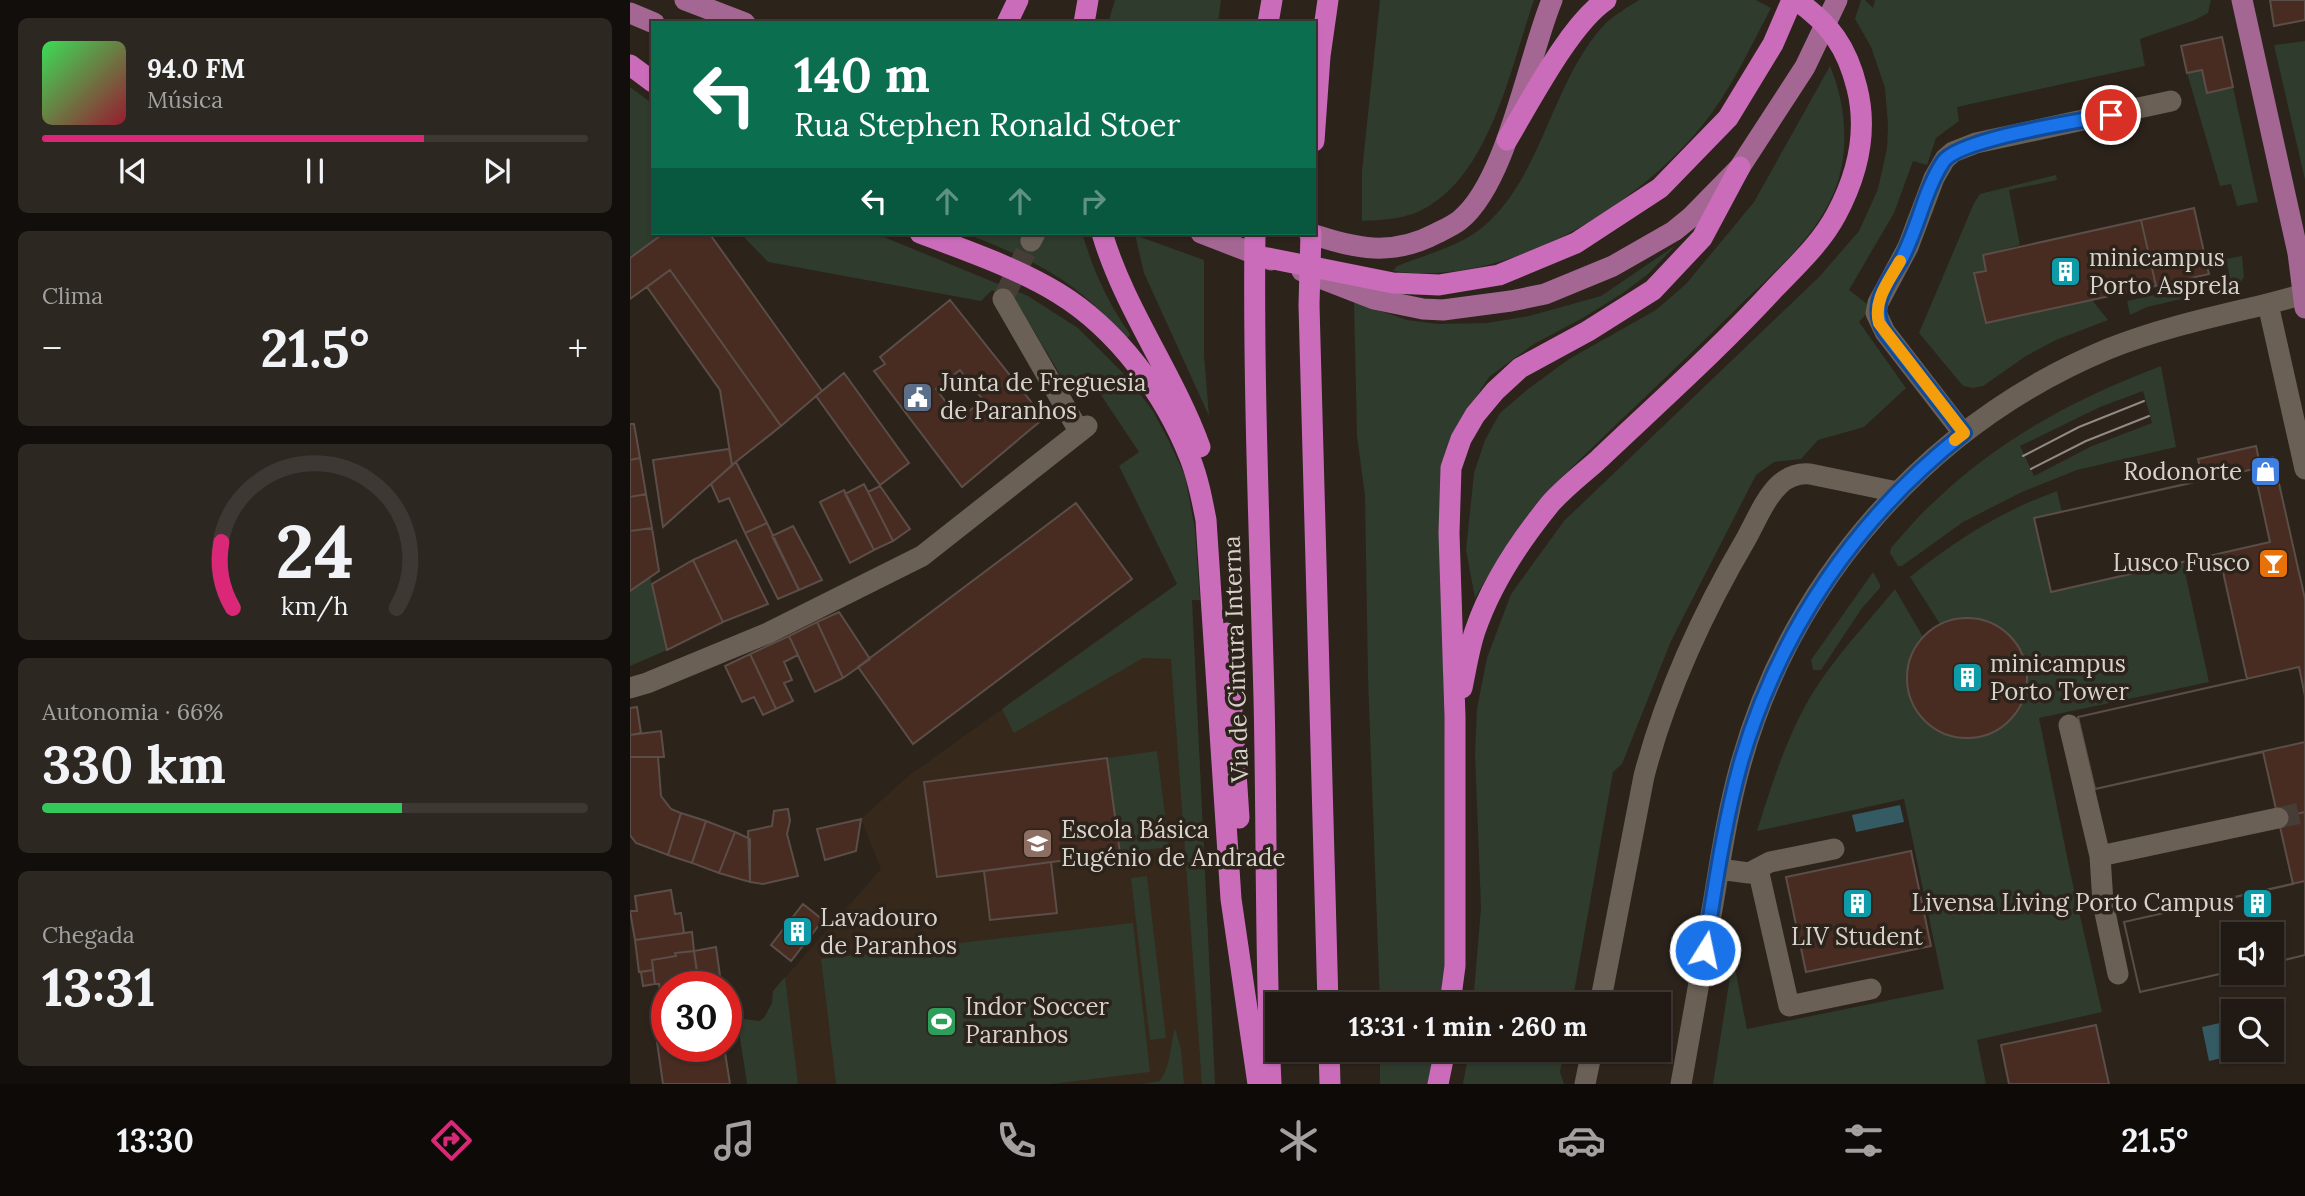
<!DOCTYPE html>
<html lang="pt">
<head>
<meta charset="utf-8">
<style>
  body { margin:0; font-family:Lora,serif; background:#2d2722; color:#f1f3f6; height:100vh; display:flex; flex-direction:column; font-size:26px; white-space:nowrap }
  * { box-sizing:border-box; margin:0 }
  p { font-size:23px; color:#a2a1a0 }
  .icon { flex:none; width:38px; height:38px; fill:none; stroke:currentColor; stroke-width:2; stroke-linecap:round; stroke-linejoin:round }
  .map { position:relative; flex:1; overflow:hidden }
  .details { display:flex; flex-direction:column; gap:18px; padding:18px; background:#120e0b; width:630px }
  .details>* { flex:none }
  .guide { position:absolute; left:21px; top:21px; width:665px; height:214px; border-radius:0px; box-shadow:0 2px 5px #0004,0 0 0 2px #3e3834; background:#0b6e4f; color:#fff; overflow:hidden }
  .buttons { position:absolute; left:1591px; top:922px; display:grid; gap:14px }
  .buttons a { display:grid; place-items:center; width:63px; height:63px; border-radius:0px; background:#211a14; box-shadow:0 2px 5px #0004,0 0 0 2px #3e3834; font-size:35px }
  .speed { position:absolute; left:21px; top:971px; display:flex; gap:14px; font-size:35px; font-weight:700; text-align:center }
  .speed>* { display:grid; place-content:center; width:91px; height:91px; border-radius:50%; background:#211a14; box-shadow:0 2px 5px #0004,0 0 0 2px #3e3834; line-height:1 }
  .speed .limit { border:10px solid #d22; background:#fff; color:#111 }
  .pin { position:absolute; display:grid; place-items:center; width:60px; height:60px; color:#fff; margin:-30px; border:4px solid #fff; border-radius:50%; box-shadow:0 2px 7px #0007 }
  .me { position:absolute; width:77px; margin:-38px; rotate:10deg; stroke-linejoin:round; filter:drop-shadow(0 0 5px #0008) }
  .turn { display:flex; align-items:center; gap:24px; height:147px; padding:0 28px; font-size:32px }
  .turn .icon { width:91px; height:91px; stroke-width:2.5 }
  .turn b { display:block; font-size:49px; line-height:60px }
  .lanes { display:flex; align-items:center; height:66px; padding:0 28px; background:#0003; justify-content:center; gap:35px; direction:ltr }
  .lanes .off { opacity:.35 }
  .big { font-size:52px; font-weight:700; line-height:1.1 }
  .details .widget { flex:1; display:flex; flex-direction:column; justify-content:center; gap:10px; min-width:0; padding:0 24px; border-radius:10px; background:#2d2722 }
  .details .dial { align-items:center; gap:0 }
  .dial svg { height:182px; overflow:visible; fill:none; stroke:#3e3834; stroke-width:7; stroke-linecap:round; text-anchor:middle }
  .dial text { fill:#f1f3f6; stroke:none }
  .song { display:flex; align-items:center; gap:21px }
  .cover { width:84px; height:84px; border-radius:10px; background:linear-gradient(135deg,hsl(130 70% 55%),hsl(350 70% 35%)) }
  .played { height:7px; border-radius:4px; background:linear-gradient(90deg,#db2777 70%,#3e3834 70%) }
  .keys { display:flex; justify-content:space-around; direction:ltr }
  .heat { display:flex; justify-content:space-between; align-items:center; font-size:38px; direction:ltr }
  .charge { height:10px; border-radius:5px; background:linear-gradient(90deg,#34c759 66%,#3e3834 0) }
  .trip { position:absolute; left:635px; top:992px; width:406px; height:70px; border-radius:0px; background:#211a14; box-shadow:0 2px 5px #0004,0 0 0 2px #3e3834; font-weight:700; line-height:70px; text-align:center }
  .dock { display:flex; height:112px; justify-content:space-around; align-items:center; background:#0d0a08; color:#a2a1a0 }
  .dock .icon { width:49px; height:49px }
  .dock .on { color:#db2777 }
  .dock b { font-size:32px; color:#f1f3f6 }
  main { display:flex; flex:1; min-height:0 }
  .map>svg:first-child { display:block }
  .built { fill:#36281b }
  .green { fill:#2e3b2d; fill-rule:evenodd }
  .water { fill:#345a63 }
  .building { fill:#482c21; stroke:#5b4d48; stroke-width:2; fill-rule:evenodd }
  .lines { fill:none; stroke-linecap:round; stroke-linejoin:round }
  .minor-tunnel { stroke:#463d36; stroke-width:21; stroke-dasharray:21 10; stroke-linecap:butt }
  .minor { stroke:#6a6056; stroke-width:21 }
  .major { stroke:#a46793; stroke-width:21 }
  .highway { stroke:#cb6cbb; stroke-width:21 }
  .tram { stroke:#928b85; stroke-width:2 }
  .route-casing { stroke:#114b97; stroke-width:18 }
  .route { stroke:#1a73e8; stroke-width:12 }
  .slow { stroke:#f59e0b; stroke-width:12 }
  .labels { text-anchor:middle; stroke-width:7; stroke-linejoin:round; paint-order:stroke }
  .poi-label { font-size:24px; fill:#d8d2cd; stroke:#2c231b; text-anchor:start }
  .street-label { font-size:24px; fill:#d8d2cd; stroke:#2c231b }
</style>
</head>
<body>
<main>
<section class="details">
<div class="widget">
<div class="song"><i class="cover"></i><div><b>94.0 FM</b><p>Música</p></div></div>
<div class="played"></div>
<div class="keys"><svg class="icon" aria-label="previous" viewBox="0 0 24 24"><path d="M18 5L8 12l10 7zM5 5v14"/></svg><svg class="icon" aria-label="pause" viewBox="0 0 24 24"><path d="M8 5v14M16 5v14"/></svg><svg class="icon" aria-label="next" viewBox="0 0 24 24"><path d="M6 5l10 7-10 7zM19 5v14"/></svg></div>
</div>
<div class="widget"><p>Clima</p>
<div class="heat"><a>−</a><b class="big">21.5°</b><a>+</a></div>
</div>
<div class="widget dial"><svg viewBox="0 0 100 80">
<path d="M14 69A42 42 0 1 1 86 69"/>
<path d="M14 69A42 42 0 0 1 9 40" stroke="#db2777"/>
<text x="50" y="56" font-size="32" font-weight="700">24</text>
<text x="50" y="72" font-size="11">km/h</text>
</svg></div>
<div class="widget"><p>Autonomia · 66%</p><b class="big">330 km</b><div class="charge"></div></div>
<div class="widget"><p>Chegada</p><b class="big">13:31</b></div>
</section>
<div class="map">
<svg width="1675" height="1084" viewBox="0 0 1675 1084">
  <rect width="100%" height="100%" fill="#2c231b"/>
  <path class="built" d="M562,600L585,1084H118L107,1018L129,1021L134,1018L142,1003L143,991L251,869L231,819L277,777L522,601Z"/>
  <path class="green" d="M485,0H591L588,23H478Z
    M750,0H904C881,66 860,178 790,211C773,219 751,220 732,221V171Z
    M1009,0H1126L1141,8C1120,48 1100,92 1071,127C1003,210 872,288 763,271L767,266C795,255 831,246 854,226C913,175 922,81 974,25C984,15 998,7 1009,0Z
    M1231,0H1235L1243,8L1245,0H1581L1578,13L1565,20L1510,39L1515,66L1327,107L1329,121L1306,138L1297,165L1283,161L1264,213L1219,290L1237,304V313L1229,322L1276,388L1234,427L1188,440L1171,459L1144,462L1126,475L1041,641L992,764L983,772L942,1004H843L851,908L845,754L847,708L857,658L881,594L934,521L1190,276L1229,231L1248,189L1257,148L1258,125L1255,88L1241,47L1225,19Z
    M1675,41V180L1644,45Z
    M1200,66C1216,104 1220,151 1205,190C1186,238 1143,273 1107,308C1046,369 982,427 920,489C889,520 868,560 845,598L836,550L844,473L855,440L870,413L898,389L939,359L1026,310L1056,284L1124,202Z
    M1572,70L1577,93L1603,87L1628,202L1607,206L1601,184L1590,186L1557,73Z
    M0,87L23,104V233H34L0,258Z
    M1426,175L1427,180L1379,190L1390,245L1353,255L1356,271L1345,273L1355,323L1462,300L1478,320L1426,340L1396,356L1353,386L1343,388L1333,386L1289,333L1344,203L1350,194Z
    M110,233H244L398,296L448,328L497,377L523,411L539,441L555,476L565,529L570,600H562L585,1084H572L541,659L513,658L384,733L372,709L547,584L489,466L509,452L463,383L443,396L387,303L362,290L351,301L138,262Z
    M334,233H394L409,244L417,233H452C463,269 477,302 500,334L499,337L495,338C448,280 402,259 334,233Z
    M505,235L574,260V355L579,416L514,273Z
    M1046,245L1018,274L993,293L951,319L904,344L859,377L820,438L811,474C812,562 812,651 815,739C817,828 823,917 811,1004H750L738,678L735,496L727,436L724,302L777,320L808,324L857,323L899,316L971,296Z
    M1612,256L1614,277L1607,286L1517,307L1500,315L1497,301L1600,278L1596,259Z
    M1531,366L1546,447L1447,470L1392,492L1333,522L1272,566H1268L1260,553L1261,548C1275,532 1289,515 1305,501C1369,439 1448,397 1531,366ZM1513,391L1522,423L1462,446L1404,476L1390,446L1470,407Z
    M1427,491L1432,512L1404,518L1421,592L1553,563L1579,682L1409,718L1441,876L1472,1012L1347,1040L1356,1084H1083L1103,958L1117,1029L1314,989L1274,799L1127,831C1144,777 1162,719 1196,673C1217,644 1242,617 1265,589L1293,637C1281,651 1276,669 1279,687C1291,765 1410,745 1396,669C1389,626 1348,610 1310,624L1280,577C1327,539 1370,512 1427,491Z
    M1243,572L1250,584V588L1232,608L1191,670H1183L1181,660Z
    M20,577L37,650L0,666V591Z
    M527,751L539,847L490,853L477,758Z
    M517,876L536,1038L520,1040L501,878Z
    M503,923L520,1072L422,1084H206L191,959Z
    M155,977L168,1084H117L107,1018L129,1021L134,1018L142,1003L143,991Z
    M545,1028L551,1049L554,1084H513L530,1081C541,1065 540,1046 545,1028Z
    M750,1050H805L798,1084H750Z
    M839,1050H934L930,1072L934,1084H833Z"/>
  <path class="water" d="M1270,805L1274,822L1226,832L1222,815Z
    M1603,1020V1050H1627L1579,1061L1572,1027Z"/>
  <path class="building" d="M1640,0H1675V20L1644,26Z
    M1592,37L1603,87L1577,93L1572,70L1557,73L1551,46Z
    M1564,208L1579,274L1526,286L1511,220Z
    M1511,220L1526,286L1356,323L1344,273L1356,271L1353,255Z
    M34,233H79L192,391L151,426L40,270L0,299V258Z
    M40,270L151,426L102,465L90,390L17,287Z
    M320,300L414,418L332,487L244,371L255,364L250,357ZM330,370L353,400L329,419L306,389Z
    M214,373L279,463L250,485L186,396Z
    M0,424H4L10,458L0,460Z
    M1626,446L1629,460L1643,457L1675,599V812L1648,818L1633,752L1465,789L1448,717L1617,679L1589,554L1421,592L1404,518L1573,480L1568,459Z
    M99,449L102,465L33,527L23,460Z
    M10,458L16,494L0,497V460Z
    M106,462L137,523L115,533L99,498L89,502L81,484Z
    M1624,469L1640,542L1421,592L1404,518Z
    M234,484L263,541L244,550L215,494Z
    M250,486L280,529L263,541L238,492Z
    M214,490L244,550L220,563L190,502Z
    M16,494L22,528L0,531V497Z
    M446,503L502,579L283,744L228,667Z
    M137,523L169,590L148,599L115,533Z
    M163,526L192,580L169,590L142,536Z
    M22,528L29,571L0,591V531Z
    M106,540L138,604L93,622L63,560Z
    M63,560L93,622L37,650L22,584Z
    M209,612L240,659L213,678L187,622Z
    M1277 678a60 60 0 1 1 120 0a60 60 0 1 1-120 0Z
    M187,622L213,678L185,692L159,636Z
    M159,636L168,655L154,662L162,680L154,683L163,701L146,709L120,654Z
    M120,654L146,709L133,715L124,697L112,702L95,666Z
    M1669,667L1675,696V742L1465,789L1448,717Z
    M7,707L11,733L0,735V708Z
    M31,731L34,757H0V735Z
    M0,757H28L31,796L41,809L51,813L38,855L6,843L0,835Z
    M477,758L490,853L307,877L294,782Z
    M158,809L160,821L157,834L168,876L133,884L120,882L118,831L142,826L144,811Z
    M1675,812V955L1642,963V934H1603V971L1510,992L1494,922L1663,884L1648,818Z
    M51,813L76,821L62,863L38,855Z
    M231,819L226,851L195,860L187,829Z
    M76,821L105,832L89,873L62,863Z
    M105,832L120,839V882L89,873Z
    M1281,851L1301,946L1176,972L1156,877Z
    M421,862L427,913L360,920L354,871Z
    M1675,881V955L1642,963V934H1603V971L1510,992L1494,922Z
    M41,890L45,914L51,913L54,933L5,940L0,911H7L5,896Z
    M173,904L193,920L161,961L141,945Z
    M62,932L64,951L45,953L46,956L22,960L23,970L9,972L5,940Z
    M86,947L91,983L69,986L64,951Z
    M64,951L69,987H37V997L31,998L29,984H25L22,960L46,956L45,953Z
    M23,970L25,984L13,986L11,972Z
    M1466,1025L1479,1084H1379L1371,1045Z
    M37,1033V1046H94L100,1084H33L26,1035Z"/>
  <g class="lines">
    <path class="minor-tunnel" d="M373,299L401,241
      M1648,818L1675,812"/>
    <path class="minor" d="M401,241L405,233
      M373,299L449,431
      M1638,304L1675,469
      M1333,433L1255,332L1246,313L1248,303L1278,247L1304,178L1315,159L1323,152L1346,143L1541,101
      M0,688L17,683L138,633L292,556L457,426
      M1439,725L1470,856L1473,903L1488,974
      M1470,856L1648,818
      M1089,869L1119,873L1140,862L1204,849
      M1128,869L1159,1006L1241,989
      M970,1004L1014,776C1036,692 1072,614 1116,539C1126,521 1135,498 1150,484C1158,477 1169,473 1180,474L1267,492
      M955,1084L962,1050
      M1051,1084C1062,1024 1072,964 1083,904C1091,856 1098,809 1111,763C1163,578 1300,423 1478,349C1523,331 1569,320 1616,309C1636,305 1655,299 1675,294"/>
    <path class="major" d="M55,0L115,23
      M1612,0L1668,253L1675,308
      M0,13L24,23
      M571,233L641,260
      M679,233C725,249 762,257 807,233C815,229 824,225 830,220C877,182 898,58 922,0
      M672,271L744,299L793,309L813,310L881,301L915,294L983,266L1044,231L1060,218L1110,167L1175,67L1207,0"/>
    <path class="highway" d="M377,23L388,0
      M454,23L458,0
      M638,23L642,0
      M0,65L23,82
      M877,140C900,102 940,24 976,0
      M684,141L690,56L698,0
      M290,233C337,251 385,267 428,293C487,329 535,394 560,458C568,478 572,499 576,520L601,899L628,1084
      M472,233C494,308 543,373 570,447
      M625,233C623,388 630,543 634,698C637,827 635,955 641,1084
      M681,233L679,305L698,1004
      M638,258L763,283L809,285L869,275L946,243L1030,188L1098,118L1143,44L1162,0
      M597,633L609,818
      M832,688C836,669 839,649 845,631C861,584 889,542 920,504C934,488 951,475 967,461C1027,404 1089,349 1145,288C1167,265 1191,243 1206,215C1227,176 1238,132 1227,88C1217,47 1200,24 1166,0
      M820,1004L825,966V717L819,533L821,468L831,439L845,415L865,391L890,368L958,331L1023,290L1072,238L1110,167
      M699,1050L700,1084
      M808,1084L815,1050"/>
    <path class="tram" d="M1393,456L1449,427L1514,401
      M1401,469L1456,441L1519,416"/>
  </g>
  <g class="lines">
    <defs>
      <path id="route" d="M1075,950C1085,887 1094,823 1111,762C1149,631 1227,517 1334,433L1255,332C1238,305 1257,284 1271,260C1288,229 1294,191 1313,162C1328,139 1449,121 1481,115"/>
    </defs>
    <use href="#route" class="route-casing"/>
    <use href="#route" class="route"/>
    <path class="slow" d="M1270,261C1259,281 1243,300 1249,323L1334,433L1325,440"/>
  </g>
  <defs>
    <symbol id="building-square" viewBox="-11 -11 22 22"><rect x="-9" y="-9" width="18" height="18" rx="4" fill="#0f9aa8" stroke="#2c231b"/><path d="M-4-6H4V6H1V3H-1V6H-4ZM-2.5-4.3h1.7v1.8h-1.7ZM.8-4.3h1.7v1.8H.8ZM-2.5-1h1.7V.8h-1.7ZM.8-1h1.7V.8H.8Z" fill="#fff"/></symbol>
    <symbol id="civic-square" viewBox="-11 -11 22 22"><rect x="-9" y="-9" width="18" height="18" rx="4" fill="#5c6f8a" stroke="#2c231b"/><path d="M-.6-6.5H3V-4.5H.6V-3L4-1V1h2V6H-6V1h2V-1L-.6-3ZM-1.2 2.5V6h2.4V2.5Z" fill="#fff"/></symbol>
    <symbol id="shop-square" viewBox="-11 -11 22 22"><rect x="-9" y="-9" width="18" height="18" rx="4" fill="#3f7fe0" stroke="#2c231b"/><path d="M-5-2.5h2.3a2.7 3.5 0 0 1 5.4 0H5L5.5 6h-11ZM-1.5-2.5h3a1.5 2.3 0 0 0-3 0Z" fill="#fff"/></symbol>
    <symbol id="bar-square" viewBox="-11 -11 22 22"><rect x="-9" y="-9" width="18" height="18" rx="4" fill="#e8710a" stroke="#2c231b"/><path d="M-6-5H6L.8 .8V4.5H3.5V6h-7V4.5H-.8V.8Z" fill="#fff"/></symbol>
    <symbol id="school-square" viewBox="-11 -11 22 22"><rect x="-9" y="-9" width="18" height="18" rx="4" fill="#8d6e63" stroke="#2c231b"/><path d="M0-5L7-2L0 1L-7-2ZM-4 1L0 2.5L4 1V4Q0 6-4 4Z" fill="#fff"/></symbol>
    <symbol id="stadium-square" viewBox="-11 -11 22 22"><rect x="-9" y="-9" width="18" height="18" rx="4" fill="#2e9e5b" stroke="#2c231b"/><path d="M0-5a6.5 5 0 1 0 0 10a6.5 5 0 1 0 0-10ZM-3.5-1.8h7v3.6h-7Z" fill="#fff"/></symbol>
  </defs>
  <g fill-rule="evenodd">
    <use href="#building-square" x="1418" y="254" width="35" height="35"/>
    <use href="#civic-square" x="270" y="380" width="35" height="35"/>
    <use href="#shop-square" x="1618" y="454" width="35" height="35"/>
    <use href="#bar-square" x="1626" y="546" width="35" height="35"/>
    <use href="#building-square" x="1320" y="660" width="35" height="35"/>
    <use href="#school-square" x="390" y="826" width="35" height="35"/>
    <use href="#building-square" x="1210" y="886" width="35" height="35"/>
    <use href="#building-square" x="1610" y="886" width="35" height="35"/>
    <use href="#building-square" x="150" y="914" width="35" height="35"/>
    <use href="#stadium-square" x="294" y="1004" width="35" height="35"/>
  </g>
  <g class="labels">
    <g class="poi-label">
      <text x="1459" y="266">minicampus<tspan x="1459" dy="28">Porto Asprela</tspan></text>
      <text x="310" y="391">Junta de Freguesia<tspan x="310" dy="28">de Paranhos</tspan></text>
      <text x="1612" y="480" text-anchor="end">Rodonorte</text>
      <text x="1620" y="571" text-anchor="end">Lusco Fusco</text>
      <text x="1360" y="672">minicampus<tspan x="1360" dy="28">Porto Tower</tspan></text>
      <text x="431" y="838">Escola Básica<tspan x="431" dy="28">Eugénio de Andrade</tspan></text>
      <text x="1604" y="911" text-anchor="end">Livensa Living Porto Campus</text>
      <text x="190" y="926">Lavadouro<tspan x="190" dy="28">de Paranhos</tspan></text>
      <text x="1227" y="945" text-anchor="middle">LIV Student</text>
      <text x="335" y="1015">Indor Soccer<tspan x="335" dy="28">Paranhos</tspan></text>
    </g>
    <g class="street-label">
      <text transform="translate(606 659) rotate(-92)" y="8">Via de Cintura Interna</text>
    </g>
  </g>
</svg>
<div class="buttons">
<a><svg class="icon" aria-label="sound" viewBox="0 0 24 24"><path d="M4 9h4l5-4v14l-5-4H4zM17 9q2 3 0 6"/></svg></a>
<a><svg class="icon" aria-label="search" viewBox="0 0 24 24"><circle cx="10" cy="10" r="6"/><path d="M15 15l6 6"/></svg></a>
</div>
<div class="speed"><div class="limit">30</div></div>
<div class="pin" style="left:1481px;top:115px;background:#d93025"><svg class="icon" aria-label="arrive" viewBox="0 0 24 24"><path d="M6 21V4h12l-3 4 3 4H6"/></svg></div>
<svg class="me" style="left:1075px;top:950px" viewBox="-20 -20 40 40"><circle r="17" fill="#1a73e8" stroke="#fff" stroke-width="3"/><path d="M0-11L8 9 0 5-8 9z" fill="#fff"/></svg>
<div class="trip">13:31 · 1 min · 260 m</div>
<div class="guide">
<div class="turn"><svg class="icon" aria-label="left" viewBox="0 0 24 24"><path d="M17 20v-9H6M10 6l-5 5 5 5"/></svg><div><b>140 m</b>Rua Stephen Ronald Stoer</div></div>
<div class="lanes"><svg class="icon" aria-label="left" viewBox="0 0 24 24"><path d="M17 20v-9H6M10 6l-5 5 5 5"/></svg><svg class="icon off" aria-label="ahead" viewBox="0 0 24 24"><path d="M12 20V5M6 11l6-6 6 6"/></svg><svg class="icon off" aria-label="ahead" viewBox="0 0 24 24"><path d="M12 20V5M6 11l6-6 6 6"/></svg><svg class="icon off" aria-label="right" viewBox="0 0 24 24"><path d="M7 20v-9h11M14 6l5 5-5 5"/></svg></div>
</div>
</div>
</main>
<nav class="dock">
<b>13:30</b>
<svg class="icon on" aria-label="directions" viewBox="0 0 24 24"><path d="M12 3l9 9-9 9-9-9zM9 14v-3h6M13 9l2 2-2 2"/></svg>
<svg class="icon" aria-label="music" viewBox="0 0 24 24"><path d="M9 18V5l10-2v13"/><circle cx="6" cy="18" r="3"/><circle cx="16" cy="16" r="3"/></svg>
<svg class="icon" aria-label="phone" viewBox="0 0 24 24"><path d="M5 4h4l2 5-3 2q2 4 5 5l2-3 5 2v4C11 20 4 13 5 4z"/></svg>
<svg class="icon" aria-label="climate" viewBox="0 0 24 24"><path d="M12 3v18M4 7l16 10M4 17L20 7"/></svg>
<svg class="icon" aria-label="car" viewBox="0 0 24 24"><path d="M5 17H2v-5l4-1 3-4h7l3 4 3 1v5h-3M9 17h6M6 11h13"/><circle cx="7" cy="17" r="2"/><circle cx="17" cy="17" r="2"/></svg>
<svg class="icon" aria-label="filters" viewBox="0 0 24 24"><path d="M4 7h16M4 17h16"/><circle cx="9" cy="7" r="2"/><circle cx="15" cy="17" r="2"/></svg>
<b>21.5°</b>
</nav>
</body>
</html>
